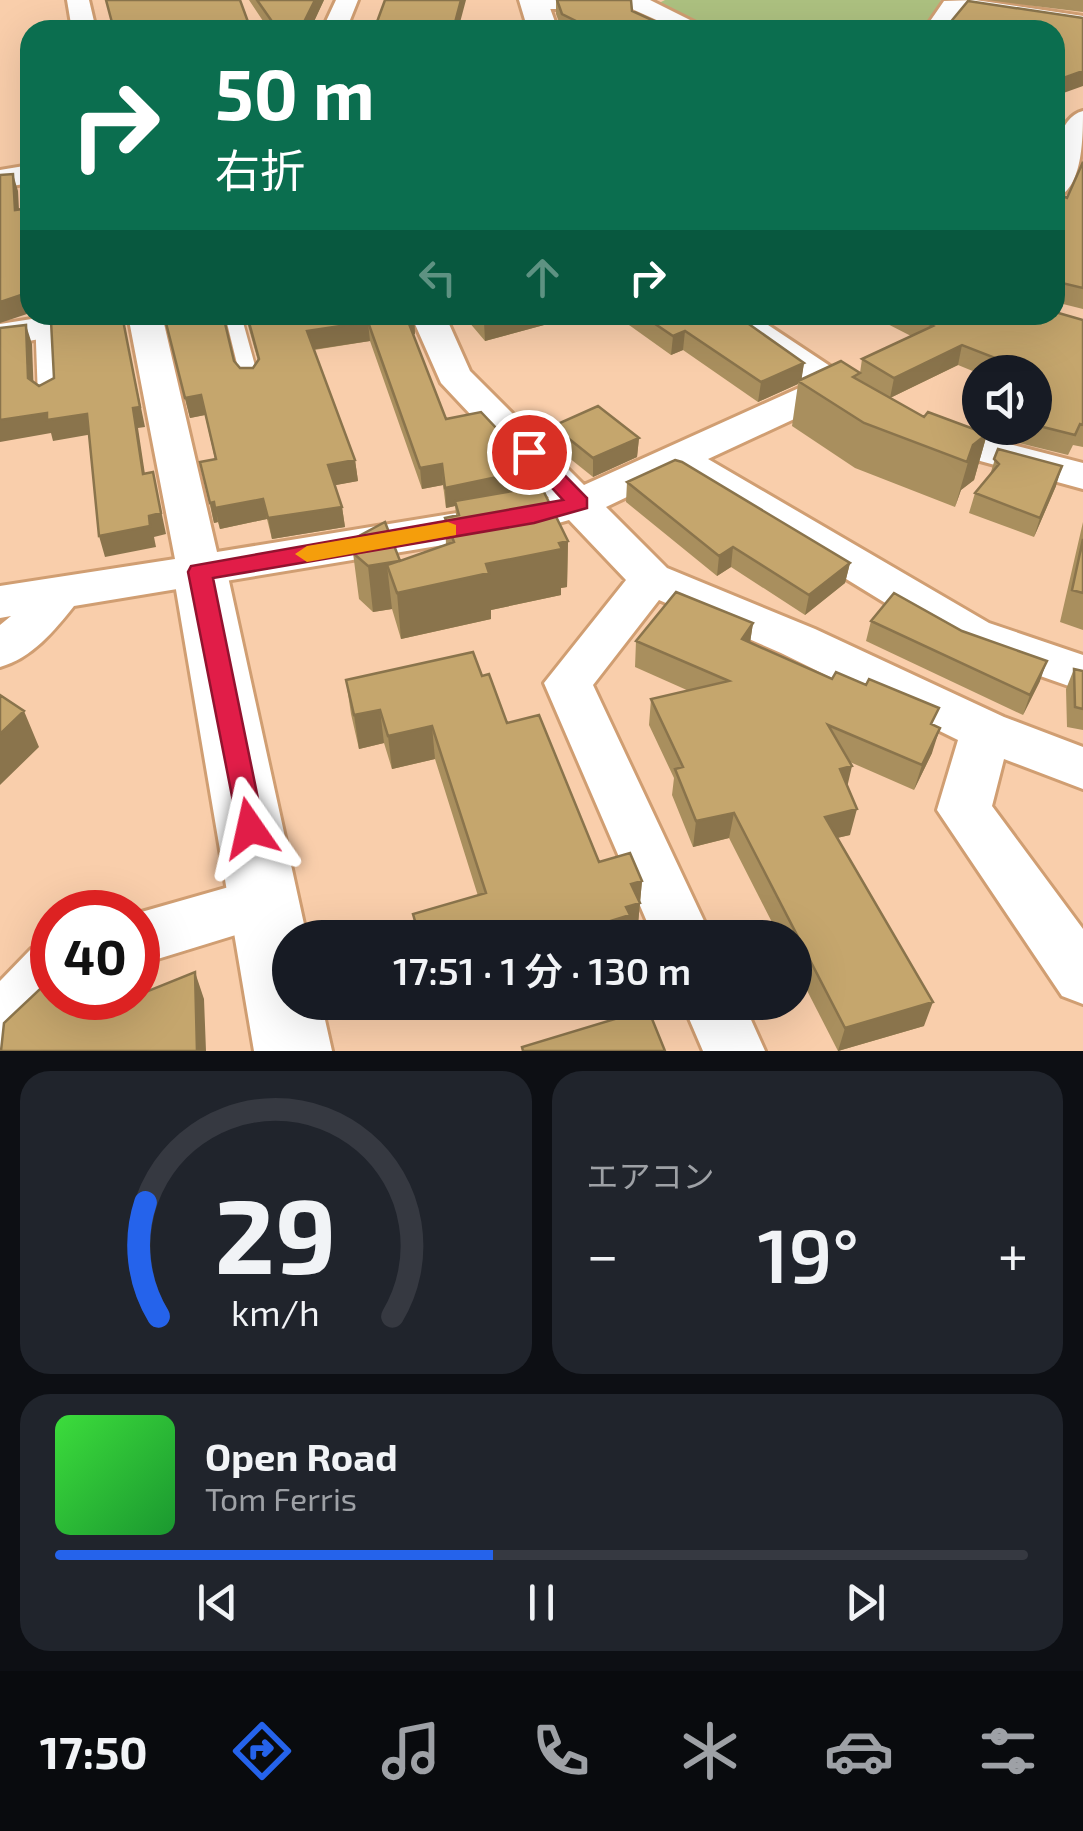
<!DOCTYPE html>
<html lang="ja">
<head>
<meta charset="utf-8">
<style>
  body { margin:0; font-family:"Exo 2","Noto Sans JP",sans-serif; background:#20242c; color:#f1f3f6; height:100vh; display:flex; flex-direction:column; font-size:38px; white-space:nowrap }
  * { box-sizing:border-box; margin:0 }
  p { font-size:32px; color:#9ea1a6 }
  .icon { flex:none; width:55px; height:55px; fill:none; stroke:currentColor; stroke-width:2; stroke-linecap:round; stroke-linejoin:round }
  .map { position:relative; height:1051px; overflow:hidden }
  .side { display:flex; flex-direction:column; gap:20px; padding:20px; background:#0d0f14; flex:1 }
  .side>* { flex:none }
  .top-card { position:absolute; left:20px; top:20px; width:1045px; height:305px; border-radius:30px; box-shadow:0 10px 40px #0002; background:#0b6e4f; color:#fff; overflow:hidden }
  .fabs { position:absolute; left:962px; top:355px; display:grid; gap:20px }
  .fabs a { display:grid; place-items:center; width:90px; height:90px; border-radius:50%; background:#171b24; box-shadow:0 10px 40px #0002; font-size:50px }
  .speed { position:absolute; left:30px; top:890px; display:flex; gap:20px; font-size:50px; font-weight:700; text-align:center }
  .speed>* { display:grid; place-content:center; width:130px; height:130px; border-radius:50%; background:#171b24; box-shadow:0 10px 40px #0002; line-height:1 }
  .speed .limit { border:15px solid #d22; background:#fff; color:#111 }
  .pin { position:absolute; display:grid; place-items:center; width:85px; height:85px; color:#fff; margin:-42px; border:5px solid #fff; border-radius:50%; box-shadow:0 2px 10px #0007 }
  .me { position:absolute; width:110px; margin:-55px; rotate:349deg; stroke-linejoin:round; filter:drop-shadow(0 0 8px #0008) }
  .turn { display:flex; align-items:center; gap:35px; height:210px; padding:0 30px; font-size:45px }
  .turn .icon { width:130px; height:130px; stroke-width:2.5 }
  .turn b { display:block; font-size:70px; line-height:85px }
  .lanes { display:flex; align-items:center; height:95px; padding:0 30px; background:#0003; justify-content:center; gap:50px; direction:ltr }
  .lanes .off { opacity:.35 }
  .big { font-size:75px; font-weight:600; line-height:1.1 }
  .side .widget { flex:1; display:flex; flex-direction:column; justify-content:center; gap:15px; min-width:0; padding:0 35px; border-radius:30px; background:#20242c }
  .side .dial { align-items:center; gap:0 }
  .dial svg { height:260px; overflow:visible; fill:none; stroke:#363941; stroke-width:7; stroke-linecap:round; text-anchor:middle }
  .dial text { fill:#f1f3f6; stroke:none }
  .song { display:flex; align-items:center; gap:30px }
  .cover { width:120px; height:120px; border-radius:15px; background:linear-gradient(135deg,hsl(120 70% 55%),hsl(130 70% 35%)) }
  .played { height:10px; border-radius:5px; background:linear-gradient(90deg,#2563eb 45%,#363941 45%) }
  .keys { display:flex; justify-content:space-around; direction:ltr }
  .heat { display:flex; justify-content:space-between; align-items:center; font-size:55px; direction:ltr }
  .side .tiles { flex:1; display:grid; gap:20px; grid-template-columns:1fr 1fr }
  .widget:last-child { grid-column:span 2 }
  .trip { position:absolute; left:272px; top:920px; width:540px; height:100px; border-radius:50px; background:#171b24; box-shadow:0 10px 40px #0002; font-weight:600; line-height:100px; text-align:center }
  .tab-bar { display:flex; height:160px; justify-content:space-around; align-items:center; background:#090b0e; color:#9ea1a6 }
  .tab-bar .icon { width:70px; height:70px }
  .tab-bar .on { color:#2563eb }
  .tab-bar b { font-size:45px; color:#f1f3f6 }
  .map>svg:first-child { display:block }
  .green { fill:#adc180 }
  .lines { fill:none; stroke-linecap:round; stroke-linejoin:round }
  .service-casing { stroke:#d09e72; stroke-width:5 }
  .minor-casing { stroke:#d09e72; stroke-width:6 }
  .tertiary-casing { stroke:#d09e72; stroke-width:6 }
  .service { fill:#fff; fill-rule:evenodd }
  .minor { fill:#fff; fill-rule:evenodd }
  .tertiary { fill:#fff; fill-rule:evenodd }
  .wall { fill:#a98f5e }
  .shaded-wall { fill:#8a744c }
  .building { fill:#c5a66d; stroke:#8a744c; stroke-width:2.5 }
  .route { fill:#e11d48; stroke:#92132f; stroke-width:2.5 }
  .slow { fill:#f59e0b }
</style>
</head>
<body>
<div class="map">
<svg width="1083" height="1051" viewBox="0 0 1083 1051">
  <rect width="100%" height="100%" fill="#f9ceab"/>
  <path class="green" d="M665,0H940L944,2L924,30H708L655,5Z"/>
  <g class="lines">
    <defs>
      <path id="service" d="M35,315H51L56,398L47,403L38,398Z
        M225,315H241L259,380L256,384H244L241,380Z"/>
      <path id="minor" d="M67,0H89L96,30H72Z
        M336,0H358L346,30H322Z
        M524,0H650L710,30H679L632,9H534L526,7Z
        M975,0L1083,16V30L963,12L948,30H924L944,1Z
        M1083,111C1083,137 1083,190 1055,198C1055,173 1052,119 1083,111Z
        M30,165V183L0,188V170Z
        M57,315H124L125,317L120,324L108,327L0,346V324Z
        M128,315H162L217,552L549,498L441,383L411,315H445L470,371L584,485L808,384L713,315H753L848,378L854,386L848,394L708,459L989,623L1083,655V691L957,647L675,474L606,507L667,568L815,629L1004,717L1083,747V789L1004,759L992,806L1083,929V1004L1062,996L937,810L958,740L781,653L659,600L593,685L712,938H654L544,683L626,580L569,520L534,530L74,606C54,631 32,658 0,667V625L11,616L0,618V586L175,559Z
        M928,423L1083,463V489L914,443L908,435L914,427Z
        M264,877L284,884L292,902L284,920L138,965V913Z
        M52,941V998H64L22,1045L0,1051V981L31,949Z
        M682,1002H743L765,1051H703Z"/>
      <path id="tertiary" d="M519,0H547L558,30H528Z
        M200,553L219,559L227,572L307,938H290V1002H321L332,1051H254L173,572L181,559Z"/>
    </defs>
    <use href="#service" class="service-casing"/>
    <use href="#minor" class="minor-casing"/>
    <use href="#tertiary" class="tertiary-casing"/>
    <use href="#service" class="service"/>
    <use href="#minor" class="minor"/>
    <use href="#tertiary" class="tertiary"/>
  </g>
  <path class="wall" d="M249,0H324L310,30H269Z
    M556,0L632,11L674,30H562L556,14Z
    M987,0H1083V12Z
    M1083,160V309L1055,302V193L1067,198Z
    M163,315L234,361L240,368H253L258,361L245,315H414L415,334L413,335L446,419L535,469L536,487L568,541L567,587L561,588V595L491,610V619L401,639L392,609L373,612L359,599L353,553L400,561L446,545L445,518L456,515L455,506L446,508L443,485L422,489L370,341L314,350L355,460L358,481L335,485L342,507L345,527L272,539L267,519L220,529L218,522L214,523L200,462L215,459L205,415L190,418Z
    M463,315H581L485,341Z
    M615,315H736L804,363L801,380L860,373L862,359L911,336L870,315H1055L1083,320V447L1073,445L1068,455L1003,439L1006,428H1035V372H980V374L958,365L890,398L924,417L987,434L974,480L961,490L955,507L855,468L792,426L798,384L758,402L683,350L671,355Z
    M759,315H799L776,325Z
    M553,426L639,438L637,457L593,477L553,445Z
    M998,449L1056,486L1034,537L969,513L975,493L990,475Z
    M627,482L850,563L845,583L805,615L731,567L717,576L626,502Z
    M1083,522V630L1060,622Z
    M871,621L1040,681L1023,715L866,641Z
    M753,623L750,643L934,725L932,753L914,790L850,762L847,786L850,835L837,838L924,1026L838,1051L795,967V938H780L729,838L693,847L672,795L674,778L649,725L651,699L689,691L635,667L636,641Z
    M1074,669L1083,671V730L1067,727L1066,689Z
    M482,676L507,723L599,862L642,881L637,935L629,938H416L413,914L478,896L435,759L392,769L384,743L359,749L351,714L346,680Z"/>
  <path class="shaded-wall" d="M315,0H324L310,30H300Z
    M461,0H466L458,30H453Z
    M1083,71V86L1055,96V81Z
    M13,174L18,191L20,229L15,210Z
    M29,292L30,313L0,323V302Z
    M122,315L145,427L138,428L148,494L143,474L133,408Z
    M414,315L415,334L407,336L406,316Z
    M510,315H581L485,341L484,322Z
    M777,315H799L776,325Z
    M368,322L370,341L310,350L307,331Z
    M26,325L32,344L34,398L28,378Z
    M685,331L683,350L671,355L673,336Z
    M962,345L958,365L890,398L894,378Z
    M804,363L801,383L798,381V384L758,402L761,382Z
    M201,395L205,415L190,418L185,398Z
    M47,413L87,414L93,434L53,441L51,433L0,442V420Z
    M987,434L974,480L961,490L955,507L973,445Z
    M639,438L637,457L593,477V458Z
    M355,460L358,481L331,486L328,465Z
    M442,464L443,485L422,489L420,468Z
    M1062,466L1056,486L1034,537L1040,518Z
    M535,469L536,489L455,501V506L446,508L445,488Z
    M153,472L166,534L154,537L156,547L105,557L99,536L149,516Z
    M263,499L267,519L220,529L215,508Z
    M214,502L218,522L214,523L210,503Z
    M342,507L345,527L272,539L268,518Z
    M568,541L567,587L561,588V595L491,610V619L401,639L397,593L387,565L392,609L373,612L368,566L399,561L486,564Z
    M733,547L731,567L717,576L719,556Z
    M850,563L845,583L805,615L809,595Z
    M753,623L749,649L742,639Z
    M1047,661L1040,681L1023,715L1030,695Z
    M380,710L384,743L359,749L354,715Z
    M24,711L39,747L0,785V734Z
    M432,726L435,759L392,769L388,736Z
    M940,728L932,753L914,790L922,765Z
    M852,766L846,792L840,769Z
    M857,809L850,835L819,842L825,817Z
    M734,813L729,838L693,847L696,821Z
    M642,881L637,935L629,938H556L631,884Z
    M195,972L204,999L206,1051H197Z
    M434,1002H451L435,1008Z
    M933,1002L924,1026L838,1051L845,1028Z"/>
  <path class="building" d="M106,0H240L251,30H114Z
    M257,0H315L300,30H278Z
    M385,0H461L453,30H374Z
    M557,0H631L632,11L674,30H559L584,25L562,14Z
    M968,1L1083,18V71L1055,81V30H944Z
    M1083,162V288L1058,282L1057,292H1055V193L1067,198Z
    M13,174L15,210L30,208V292L0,302V175Z
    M1055,312L1083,320V425L1080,424L1075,435L1035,425V372H1025L1026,370L962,345L894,378L862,359L933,326L911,315H1055Z
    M85,315H122L140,407L133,408L143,474L153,472L161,513L149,516L150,526L99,536L87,414L47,420V413L0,420V328L26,325L28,378L39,386L54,378L51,321Z
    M164,315H223L234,361L240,368H253L259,359L247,315H413L406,316L446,419L481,412L535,469L445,488L442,464L420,468L368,322L307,331L355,460L328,465L342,507L268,518L263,499L215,508L214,502L210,503L200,462L216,459L201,395L185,398Z
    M478,315H510L484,322Z
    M642,315H736L804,363L761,382L685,331L673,336Z
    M841,361L860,373L853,377L924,417L928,412L987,434L973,445L967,462L864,423L798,381Z
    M598,406L639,438L593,458L553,426Z
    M998,449L1062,466L1040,518L975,493L999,464L994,459Z
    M675,460L682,462L850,563L809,595L733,547L719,556L627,482Z
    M541,486L568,541L559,543L562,549L486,564L489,573L397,593L387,565L399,561L368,566L353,553L357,537L385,522L400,561L454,542L445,518L459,515L455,501Z
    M1083,539V593L1072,590Z
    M676,592L753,623L742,639L832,679L836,672L866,685L869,679L939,708L931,724L940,728L922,765L828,725L852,766L840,769L857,809L825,817L933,1002L845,1028L734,813L696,821L675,769L683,767L651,699L729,681L636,641Z
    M894,593L962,631L1047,661L1030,695L871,621Z
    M473,652L482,676L489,674L507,723L539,715L599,862L630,853L642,881L631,884L640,903L626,907L630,915L556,938H420L413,914L486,893L432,726L388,736L380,710L354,715L346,680Z
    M1074,669L1083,671V709L1075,707Z
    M0,695L24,711L0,734Z
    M195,972L197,1051H1L4,1023L40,989L52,985V998H138V995Z
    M648,1009L665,1051H523L522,1047Z"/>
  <path class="route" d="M529,445L537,447L587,498V508L534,523L213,578L264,828L260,837L250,840L240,837L188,572L191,566L563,500L519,452Z"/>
  <path class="slow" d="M448,522L456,525V535L307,562L295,554L307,546Z"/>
</svg>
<div class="fabs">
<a><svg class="icon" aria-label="sound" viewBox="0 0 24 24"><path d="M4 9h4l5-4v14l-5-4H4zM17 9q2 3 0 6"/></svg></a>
</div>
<div class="speed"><div class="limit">40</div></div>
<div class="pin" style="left:529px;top:452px;background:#d93025"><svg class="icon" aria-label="arrive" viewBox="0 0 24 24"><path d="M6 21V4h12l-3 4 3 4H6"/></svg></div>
<svg class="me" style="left:250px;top:828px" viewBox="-20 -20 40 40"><path d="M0-17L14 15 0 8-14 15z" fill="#e11d48" stroke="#fff" stroke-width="4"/></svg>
<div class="trip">17:51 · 1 分 · 130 m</div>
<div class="top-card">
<div class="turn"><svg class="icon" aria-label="right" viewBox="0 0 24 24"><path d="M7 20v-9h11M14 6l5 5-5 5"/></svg><div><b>50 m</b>右折</div></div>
<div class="lanes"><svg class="icon off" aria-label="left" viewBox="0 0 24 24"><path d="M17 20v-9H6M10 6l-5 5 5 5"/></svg><svg class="icon off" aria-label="ahead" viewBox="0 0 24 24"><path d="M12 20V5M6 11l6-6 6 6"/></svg><svg class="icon" aria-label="right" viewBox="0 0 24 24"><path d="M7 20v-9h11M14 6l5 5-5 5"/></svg></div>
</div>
</div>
<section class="side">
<div class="tiles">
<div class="widget dial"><svg viewBox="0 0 100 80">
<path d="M14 69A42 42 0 1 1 86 69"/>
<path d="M14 69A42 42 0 0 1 10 34" stroke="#2563eb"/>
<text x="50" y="56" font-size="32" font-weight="700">29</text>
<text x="50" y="72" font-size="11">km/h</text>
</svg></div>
<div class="widget"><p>エアコン</p>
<div class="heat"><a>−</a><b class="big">19°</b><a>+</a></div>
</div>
<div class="widget">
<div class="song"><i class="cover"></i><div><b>Open Road</b><p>Tom Ferris</p></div></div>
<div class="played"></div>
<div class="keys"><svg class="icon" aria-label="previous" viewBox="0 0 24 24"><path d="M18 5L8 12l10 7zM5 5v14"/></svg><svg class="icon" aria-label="pause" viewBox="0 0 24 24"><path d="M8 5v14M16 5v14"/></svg><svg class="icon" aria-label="next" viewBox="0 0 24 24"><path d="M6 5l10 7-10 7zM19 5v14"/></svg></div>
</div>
</div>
</section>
<nav class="tab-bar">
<b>17:50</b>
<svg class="icon on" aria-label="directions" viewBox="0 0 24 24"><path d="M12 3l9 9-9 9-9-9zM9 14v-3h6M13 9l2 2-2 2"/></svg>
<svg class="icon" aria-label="music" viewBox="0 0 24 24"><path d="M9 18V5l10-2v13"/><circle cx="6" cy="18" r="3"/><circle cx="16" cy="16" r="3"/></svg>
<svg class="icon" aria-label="phone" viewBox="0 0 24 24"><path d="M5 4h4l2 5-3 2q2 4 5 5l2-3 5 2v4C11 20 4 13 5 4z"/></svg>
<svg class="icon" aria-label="climate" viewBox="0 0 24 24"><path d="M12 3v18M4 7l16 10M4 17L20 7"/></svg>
<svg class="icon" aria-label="car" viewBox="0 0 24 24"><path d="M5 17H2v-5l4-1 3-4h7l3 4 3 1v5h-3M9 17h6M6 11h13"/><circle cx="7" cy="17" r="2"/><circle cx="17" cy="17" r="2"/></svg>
<svg class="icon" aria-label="filters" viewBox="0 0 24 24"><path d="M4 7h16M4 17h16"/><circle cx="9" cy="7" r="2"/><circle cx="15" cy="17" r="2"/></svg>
</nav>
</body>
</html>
